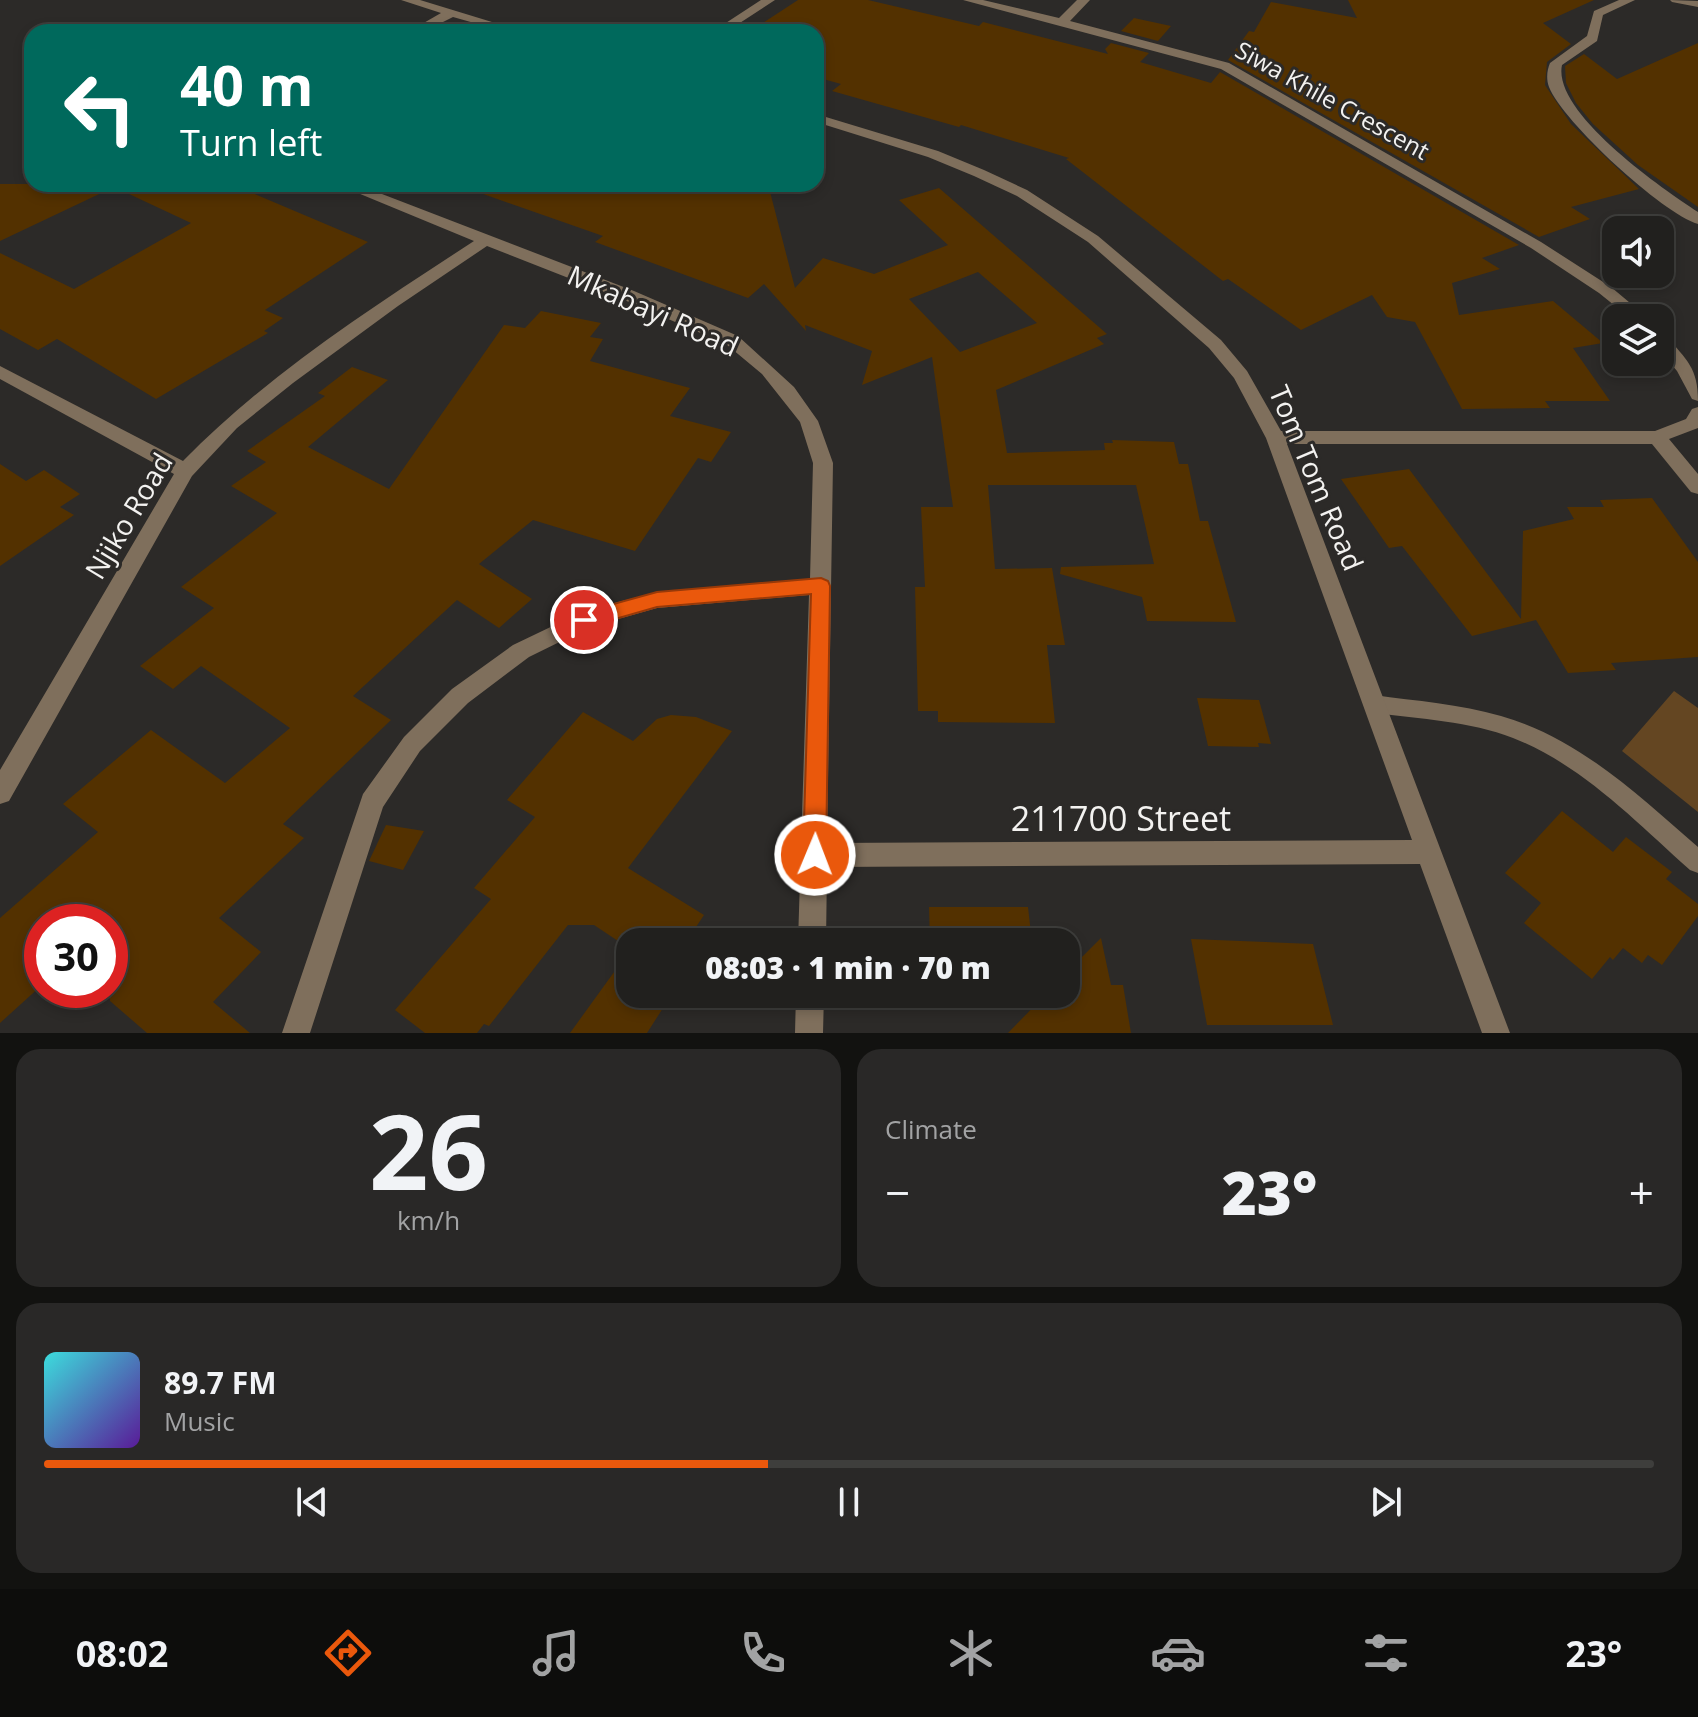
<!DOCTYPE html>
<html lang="en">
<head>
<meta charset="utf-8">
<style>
  body { margin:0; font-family:"Open Sans",sans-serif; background:#292827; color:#f1f3f6; height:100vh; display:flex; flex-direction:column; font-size:30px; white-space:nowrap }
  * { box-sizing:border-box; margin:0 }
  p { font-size:26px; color:#a2a3a4 }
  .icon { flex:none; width:44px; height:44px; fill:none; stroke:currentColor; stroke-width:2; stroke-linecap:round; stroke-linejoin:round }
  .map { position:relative; height:1033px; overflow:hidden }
  .details { display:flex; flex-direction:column; gap:16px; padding:16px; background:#121210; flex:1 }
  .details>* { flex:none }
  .guide { position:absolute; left:24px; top:24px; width:800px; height:168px; border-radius:24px; box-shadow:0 4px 12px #0003,0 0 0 2px #3e3e3c; background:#00695c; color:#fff; overflow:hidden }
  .fabs { position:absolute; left:1602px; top:216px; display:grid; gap:16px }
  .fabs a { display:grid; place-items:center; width:72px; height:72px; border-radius:16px; background:#21201e; box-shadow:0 4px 12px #0003,0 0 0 2px #3e3e3c; font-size:40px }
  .speed { position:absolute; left:24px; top:904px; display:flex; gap:16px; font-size:40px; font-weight:700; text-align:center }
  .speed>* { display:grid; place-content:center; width:104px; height:104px; border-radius:50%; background:#21201e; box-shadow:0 4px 12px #0003,0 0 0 2px #3e3e3c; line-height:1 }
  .speed .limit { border:12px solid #d22; background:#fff; color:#111 }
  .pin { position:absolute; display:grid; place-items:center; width:68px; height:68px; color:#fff; margin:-34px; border:4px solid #fff; border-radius:50%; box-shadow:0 2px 8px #0007 }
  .me { position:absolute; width:88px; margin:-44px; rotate:1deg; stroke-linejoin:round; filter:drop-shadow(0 0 6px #0008) }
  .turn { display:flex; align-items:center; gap:28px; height:168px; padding:0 24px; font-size:36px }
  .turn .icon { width:104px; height:104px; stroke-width:2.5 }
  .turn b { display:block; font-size:56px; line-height:68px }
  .big { font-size:60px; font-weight:800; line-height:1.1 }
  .details .tile { flex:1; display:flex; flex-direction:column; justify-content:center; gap:12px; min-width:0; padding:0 28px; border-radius:24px; background:#292827 }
  .details .dial { align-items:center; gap:0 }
  .dial b { font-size:104px; line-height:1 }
  .song { display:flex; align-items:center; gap:24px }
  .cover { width:96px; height:96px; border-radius:12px; background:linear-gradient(135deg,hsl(180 70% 55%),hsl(270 70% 35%)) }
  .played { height:8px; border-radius:4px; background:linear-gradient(90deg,#ea580c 45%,#3e3e3c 45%) }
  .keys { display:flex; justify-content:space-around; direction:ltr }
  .heat { display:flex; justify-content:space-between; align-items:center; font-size:44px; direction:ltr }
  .details .tiles { flex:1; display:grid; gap:16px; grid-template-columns:1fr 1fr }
  .tile:last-child { grid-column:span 2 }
  .trip { position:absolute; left:616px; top:928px; width:464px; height:80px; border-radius:24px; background:#21201e; box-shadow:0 4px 12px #0003,0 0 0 2px #3e3e3c; font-weight:800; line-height:80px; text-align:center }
  .tab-bar { display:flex; height:128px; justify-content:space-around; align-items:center; background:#0d0d0c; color:#a2a3a4 }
  .tab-bar .icon { width:56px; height:56px }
  .tab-bar .on { color:#ea580c }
  .tab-bar b { font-size:36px; color:#f1f3f6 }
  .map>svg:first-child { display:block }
  .green { fill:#644622 }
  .building { fill:#533100; fill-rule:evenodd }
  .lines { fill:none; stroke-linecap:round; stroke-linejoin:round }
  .lane { fill:#7f6f5c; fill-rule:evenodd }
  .street { fill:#7f6f5c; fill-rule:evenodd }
  .route { fill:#ea580c; stroke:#983908; stroke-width:2 }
  .labels { text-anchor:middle; stroke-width:6; stroke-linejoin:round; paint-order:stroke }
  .far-street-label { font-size:24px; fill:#f3f2f0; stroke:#2c2a28 }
  .street-label { font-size:28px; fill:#f3f2f0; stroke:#2c2a28 }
  .near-street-label { font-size:34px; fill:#f3f2f0; stroke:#2c2a28 }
</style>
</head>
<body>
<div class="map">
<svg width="1698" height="1033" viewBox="0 0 1698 1033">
  <rect width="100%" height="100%" fill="#2c2a28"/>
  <path class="green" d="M1674,691L1698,708V812L1622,751Z"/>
  <path class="building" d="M798,0H868L979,26L983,22L1108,54L1105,49L1111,43L1149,53L1140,62L1211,83L1220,72L1519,245L1482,258L1500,269L1452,283L1459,315L1553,301L1603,343L1573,348L1610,401H1545L1550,408L1462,409L1415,322L1387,317L1372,295L1301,330L1228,279L1223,281L1066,159L1069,158L961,125L959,127L832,91L841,84L816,77V32H778L758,26Z
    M1348,0H1594L1543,23L1571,44L1547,62L1545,85L1571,124L1639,189L1571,207L1590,219L1539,237L1228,60L1249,31L1254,32L1271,2L1357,18Z
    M1134,18L1171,26L1158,41L1121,31Z
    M1698,43V207L1638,165L1593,124L1576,103L1566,83L1565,66L1584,54L1617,79Z
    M0,184H231L368,242L265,310L283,318L264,331L268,333L156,399L57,339L38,350L0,329V253L74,289L191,223L114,187L0,241Z
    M470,184H768L795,288L823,258L874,274L948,245L899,200L939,188L1107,334L1097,338L1104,344L996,390L1007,453L1105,450L1104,443H1113L1112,440L1174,442L1179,464H1188L1200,521H1208L1236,622L1147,621L1142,597L1060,574L1061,567L1154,564L1136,485H988L995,569L1052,568L1065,645H1047L1055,723L938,722V711H918L915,587H925L921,507H953L932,357L862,385L872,351L805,325L806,331L764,284L748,298L595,242L603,236L469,189ZM978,272L1037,323L960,352L909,299Z
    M541,311L601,323L590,337L603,339L590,361L690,388L670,416L731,432L711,462L698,458L635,551L533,520L479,564L532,599L499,628L457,600L353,696L391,720L283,824L304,838L219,918L261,952L213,1002L250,1033H147L110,1001V922H42V985L0,1023V918L98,832L63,804L151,730L225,783L290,728L201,666L173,689L140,666L214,608L181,587L277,513L231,486L266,462L247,451L325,396L318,393L352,367L388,380L308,447L389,489L504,325L525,328Z
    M0,464L26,481L44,470L80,494L60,507L74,515L0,566Z
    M1409,469L1521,619L1523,531L1574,519L1567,507H1604L1600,500L1652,498L1698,562V657L1611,663L1616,670L1568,673L1536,620L1472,636L1402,546L1389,548L1341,479Z
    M1197,698L1259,700L1271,744L1258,743L1259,747L1208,746Z
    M583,712L633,741L657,719L671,715L696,717L732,731L628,868L704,915L686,942H630V949L594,925H568L489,1026L484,1024L477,1033H425L395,1010L491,899L474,888L535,817L507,800Z
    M1562,811L1613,852L1626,837L1672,872L1666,879L1698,904V916L1662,965L1648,955L1642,963L1623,948L1613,960L1610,957L1592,979L1524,923L1541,903L1505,873Z
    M386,825L424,831L403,870L369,861Z
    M929,907H1028L1032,942H930Z
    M1101,938L1111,985H1123L1131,1033H1008L1046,994H1066V973Z
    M1191,939L1313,944L1333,1025H1207Z
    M630,950V994H672L647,1033H570Z"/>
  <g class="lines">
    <path class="lane" d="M1374,695C1416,701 1460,704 1501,716C1579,738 1638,795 1698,847V873L1690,870C1635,821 1582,765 1513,738C1470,721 1420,719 1374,713L1367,710L1364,704L1367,698Z"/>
    <path class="street" d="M401,0H420L525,32H506L453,17L423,32H408L441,13Z
      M761,0H775L726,32H712Z
      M963,0H983L1059,18L1077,0H1090L1070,21L1229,63L1541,242L1611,287L1648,318H1630L1599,293L1531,248L1221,69Z
      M1619,0H1635L1603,15L1597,41L1562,65C1552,112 1661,188 1698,212V224C1662,213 1563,122 1549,87C1546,79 1547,70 1550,63L1587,36L1594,11Z
      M1670,0L1698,1V7L1672,2Z
      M816,114L938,151L984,170L1027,190L1098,236L1221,340L1247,371L1281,431H1655L1686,419L1692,409L1698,407V428L1669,439L1698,474V494L1691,492L1652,444H1287L1510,1033H1482L1420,864L827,867L826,942H798L809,595L657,608L590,627L529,657L468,703L420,751L383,807L310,1033H282L363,794L404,737L452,689L513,645L584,611L657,592L810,579L813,463L800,422L762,374L726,344L622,299L487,246L398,306L293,383L237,428L192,476L9,801L0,804V770L174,474L0,379V366L183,461C268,374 373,307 474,241L336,184H356L634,291L738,336L794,387L818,421L833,463L827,843L1412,840L1266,438L1234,378L1209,348L1088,242L1017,196L974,176L928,157L816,122Z
      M1660,335L1666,336C1687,360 1698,368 1698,401L1692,399L1677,371L1660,351Z
      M796,994H824L823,1033H795Z"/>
  </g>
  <path class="route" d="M821,578L828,581L830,586L826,855L823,862L815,866L806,862L803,855L811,594L657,607L584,628L577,626L574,620L577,614L657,592Z"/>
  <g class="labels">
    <g class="far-street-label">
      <text transform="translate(1332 101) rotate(29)" y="8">Siwa Khile Crescent</text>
    </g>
    <g class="street-label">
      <text transform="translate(653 311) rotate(24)" y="10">Mkabayi Road</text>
      <text transform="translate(1316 478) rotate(67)" y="10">Tom Tom Road</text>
      <text transform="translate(129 516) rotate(-59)" y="10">Njiko Road</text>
    </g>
    <g class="near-street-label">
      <text x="1121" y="831">211700 Street</text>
    </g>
  </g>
</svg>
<div class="fabs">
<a><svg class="icon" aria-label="sound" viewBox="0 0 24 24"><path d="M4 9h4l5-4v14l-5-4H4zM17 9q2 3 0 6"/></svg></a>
<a><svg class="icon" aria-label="layers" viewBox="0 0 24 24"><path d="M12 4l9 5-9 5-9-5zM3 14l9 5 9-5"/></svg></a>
</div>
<div class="speed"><div class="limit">30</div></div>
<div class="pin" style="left:584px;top:620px;background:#d93025"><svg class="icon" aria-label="arrive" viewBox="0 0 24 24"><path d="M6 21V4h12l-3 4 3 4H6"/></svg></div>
<svg class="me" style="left:815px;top:855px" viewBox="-20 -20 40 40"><circle r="17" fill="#ea580c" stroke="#fff" stroke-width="3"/><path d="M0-11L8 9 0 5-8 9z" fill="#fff"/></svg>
<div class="trip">08:03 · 1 min · 70 m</div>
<div class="guide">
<div class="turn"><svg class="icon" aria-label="left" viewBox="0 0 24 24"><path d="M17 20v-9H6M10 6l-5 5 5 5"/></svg><div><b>40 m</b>Turn left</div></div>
</div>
</div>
<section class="details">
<div class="tiles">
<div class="tile dial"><b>26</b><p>km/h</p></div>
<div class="tile"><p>Climate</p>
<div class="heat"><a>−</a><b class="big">23°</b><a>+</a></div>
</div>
<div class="tile">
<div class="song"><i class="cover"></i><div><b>89.7 FM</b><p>Music</p></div></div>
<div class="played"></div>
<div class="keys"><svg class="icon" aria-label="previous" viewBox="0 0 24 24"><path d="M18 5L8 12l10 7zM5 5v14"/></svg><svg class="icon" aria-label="pause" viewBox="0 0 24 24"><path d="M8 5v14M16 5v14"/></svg><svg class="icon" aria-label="next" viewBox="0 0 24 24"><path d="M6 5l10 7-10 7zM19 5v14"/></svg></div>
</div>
</div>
</section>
<nav class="tab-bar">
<b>08:02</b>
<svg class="icon on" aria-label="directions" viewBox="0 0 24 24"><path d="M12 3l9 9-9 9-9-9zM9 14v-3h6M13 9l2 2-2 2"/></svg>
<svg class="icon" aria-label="music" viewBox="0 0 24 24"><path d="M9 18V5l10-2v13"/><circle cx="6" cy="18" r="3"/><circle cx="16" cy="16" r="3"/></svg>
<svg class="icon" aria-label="phone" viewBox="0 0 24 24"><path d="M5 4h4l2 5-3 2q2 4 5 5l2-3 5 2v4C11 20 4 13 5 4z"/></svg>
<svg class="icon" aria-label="climate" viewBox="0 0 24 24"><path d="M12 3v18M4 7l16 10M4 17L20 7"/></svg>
<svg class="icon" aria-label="car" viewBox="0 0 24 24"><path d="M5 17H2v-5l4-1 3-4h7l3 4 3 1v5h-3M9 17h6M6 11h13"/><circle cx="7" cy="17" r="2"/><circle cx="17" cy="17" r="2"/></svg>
<svg class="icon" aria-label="filters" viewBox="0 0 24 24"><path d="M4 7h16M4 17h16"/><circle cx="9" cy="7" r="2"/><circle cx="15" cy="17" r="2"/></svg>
<b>23°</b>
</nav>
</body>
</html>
